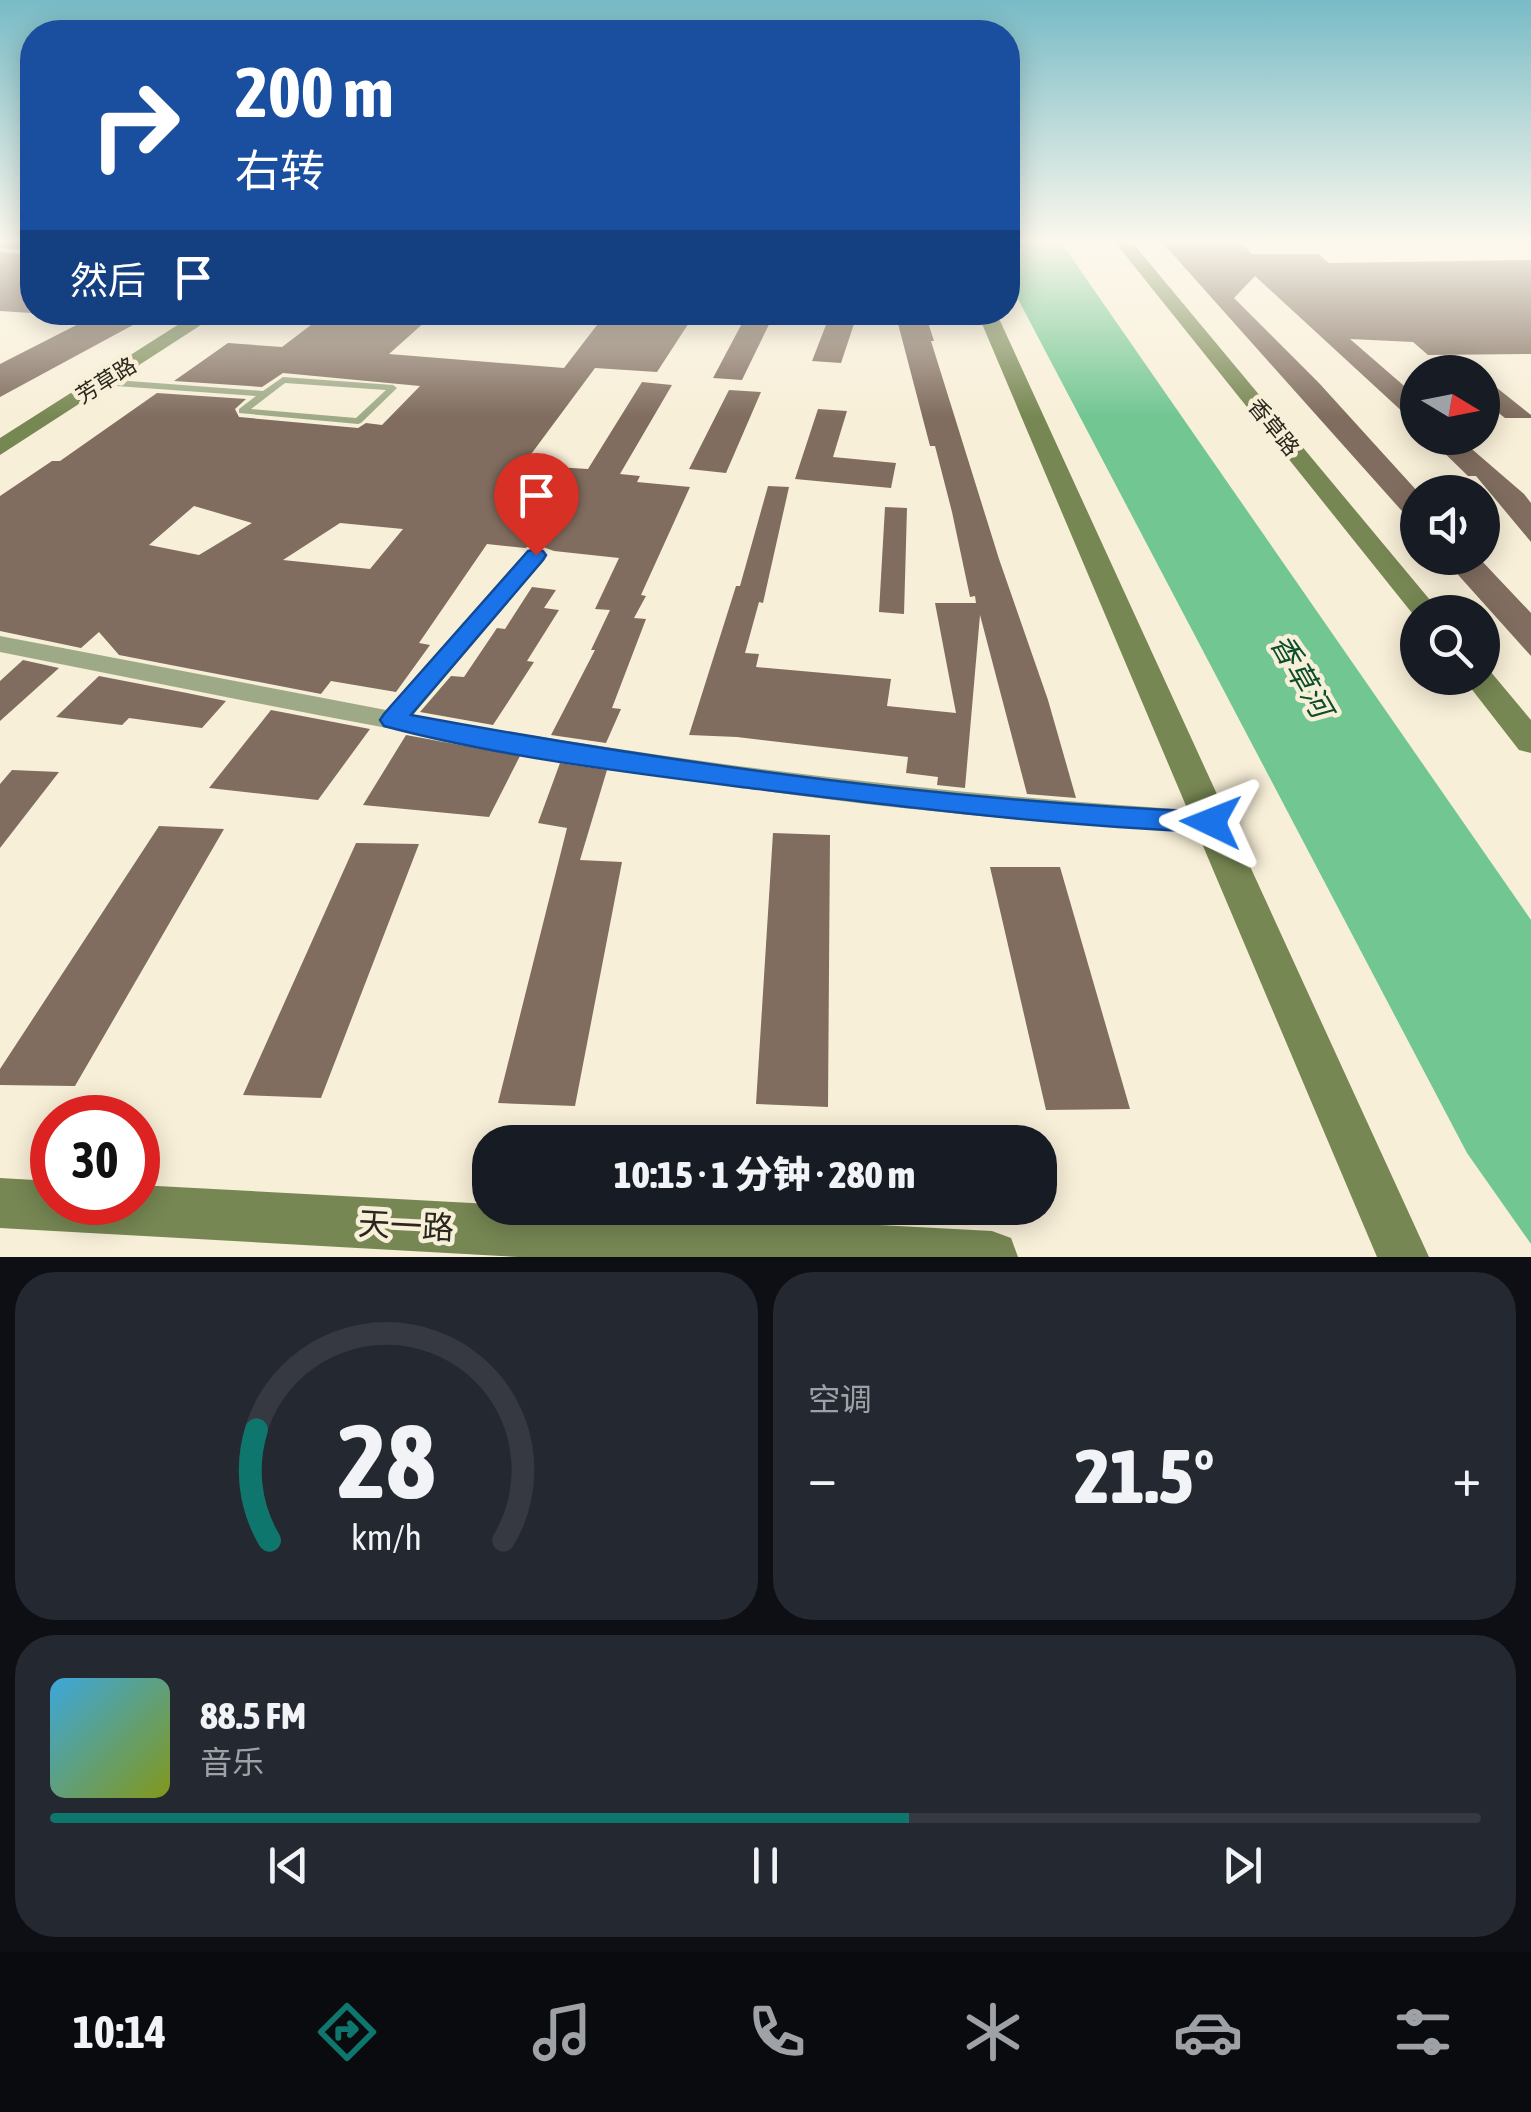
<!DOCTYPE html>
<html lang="zh">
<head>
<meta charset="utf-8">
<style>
  body { margin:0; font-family:"Asap Condensed","Noto Sans SC",sans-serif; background:#242831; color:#f1f3f6; height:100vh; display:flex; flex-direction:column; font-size:38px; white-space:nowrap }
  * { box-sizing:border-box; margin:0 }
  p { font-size:32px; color:#9ea1a6 }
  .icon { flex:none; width:55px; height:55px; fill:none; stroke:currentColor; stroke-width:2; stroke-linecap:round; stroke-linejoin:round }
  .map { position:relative; height:1257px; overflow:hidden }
  .details { display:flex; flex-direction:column; gap:15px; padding:15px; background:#0d0f14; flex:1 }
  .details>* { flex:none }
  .guide { position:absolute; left:20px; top:20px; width:1000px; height:305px; border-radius:40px; box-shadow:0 5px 25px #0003; background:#1a4fa0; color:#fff; overflow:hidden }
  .needle { width:65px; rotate:100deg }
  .tools { position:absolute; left:1400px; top:355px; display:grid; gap:20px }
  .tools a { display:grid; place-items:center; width:100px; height:100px; border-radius:50%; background:#171b24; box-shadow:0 5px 25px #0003; font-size:50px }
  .speed { position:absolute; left:30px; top:1095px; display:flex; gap:20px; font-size:50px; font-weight:700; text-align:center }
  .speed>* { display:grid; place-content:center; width:130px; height:130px; border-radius:50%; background:#171b24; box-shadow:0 5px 25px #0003; line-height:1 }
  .speed .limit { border:15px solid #d22; background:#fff; color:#111 }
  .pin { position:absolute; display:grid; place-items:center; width:85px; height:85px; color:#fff; margin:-102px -42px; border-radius:50% 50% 50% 0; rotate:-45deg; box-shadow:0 0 10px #0007 }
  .pin .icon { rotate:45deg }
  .me { position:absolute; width:110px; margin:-55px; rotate:272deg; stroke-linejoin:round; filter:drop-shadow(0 0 8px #0008) }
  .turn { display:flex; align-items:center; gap:35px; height:210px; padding:0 50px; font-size:45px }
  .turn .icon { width:130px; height:130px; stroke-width:2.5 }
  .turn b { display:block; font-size:70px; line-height:85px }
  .then { display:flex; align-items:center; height:95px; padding:0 50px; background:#0003; gap:20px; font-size:38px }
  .big { font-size:75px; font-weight:800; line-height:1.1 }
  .details .widget { flex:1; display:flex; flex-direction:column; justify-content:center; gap:15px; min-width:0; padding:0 35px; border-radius:40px; background:#242831 }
  .details .dial { align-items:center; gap:0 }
  .dial svg { height:260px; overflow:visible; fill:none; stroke:#363941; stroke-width:7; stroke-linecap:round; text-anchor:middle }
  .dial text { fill:#f1f3f6; stroke:none }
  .song { display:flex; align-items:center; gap:30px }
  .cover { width:120px; height:120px; border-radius:15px; background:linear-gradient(135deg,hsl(200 70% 55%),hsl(70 70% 35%)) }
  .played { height:10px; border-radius:5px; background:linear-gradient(90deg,#0f766e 60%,#363941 60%) }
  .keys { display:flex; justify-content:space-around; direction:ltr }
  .heat { display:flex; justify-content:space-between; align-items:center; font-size:55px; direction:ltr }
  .details .tiles { flex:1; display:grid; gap:15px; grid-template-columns:1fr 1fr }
  .widget:last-child { grid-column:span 2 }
  .trip { position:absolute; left:472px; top:1125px; width:585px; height:100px; border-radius:40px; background:#171b24; box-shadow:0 5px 25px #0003; font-weight:800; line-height:100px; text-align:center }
  .menu { display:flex; height:160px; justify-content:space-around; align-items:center; background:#090b0e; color:#9ea1a6 }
  .menu .icon { width:70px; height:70px }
  .menu .active { color:#0f766e }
  .menu b { font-size:45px; color:#f1f3f6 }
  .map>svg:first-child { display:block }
  .water { fill:#71c692 }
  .building { fill:#806d5f; fill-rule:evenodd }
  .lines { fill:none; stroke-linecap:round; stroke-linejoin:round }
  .lane { fill:#9eaa87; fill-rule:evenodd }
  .street { fill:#9eaa87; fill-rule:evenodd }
  .secondary { fill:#778753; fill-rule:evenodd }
  .route { fill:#1a73e8; stroke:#114b97; stroke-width:2.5 }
  .labels { text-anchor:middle; stroke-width:9; stroke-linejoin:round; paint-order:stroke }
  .far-street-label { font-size:22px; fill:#29261d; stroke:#f8efd8 }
  .water-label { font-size:30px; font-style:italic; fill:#0b4e2d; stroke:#f8efd8 }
  .near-street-label { font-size:32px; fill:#29261d; stroke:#f8efd8 }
</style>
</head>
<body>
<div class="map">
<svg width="1531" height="1257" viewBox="0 0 1531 1257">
  <rect width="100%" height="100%" fill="#f8efd8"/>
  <path class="water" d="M1008,241H1060L1531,920V1244L1467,1153L1008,280Z"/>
  <path class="building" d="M1161,241H1239L1252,254H1318L1329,263L1531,260V354L1428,355L1413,342L1350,339L1418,398V426L1255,276L1234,298L1319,383L1418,492V529Z
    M0,252L32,255V313L0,311Z
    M102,312H157L0,397V364Z
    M328,312H436L389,354L564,368L607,312H696L657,372L595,368L523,465L588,469L642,382L672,385L620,474L640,476L637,482L690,487L641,595L646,596L634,618L646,619L612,708L621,709L606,743L551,735L595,650H591L610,610L595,609L619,558L554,551L535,544L525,548L487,544L419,643L430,645L396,692L331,681L321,694L119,655L99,632L81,648L0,631V496L52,461H60L157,393L246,399L235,409L239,417L358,428L366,423L382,425L420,386L283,373L262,387L174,381L228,343L282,347ZM194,506L252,523L199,555L149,545ZM340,523L403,529L370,569L283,560Z
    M748,312H775L742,380L713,378Z
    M831,312H858L841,363L812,361Z
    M896,316H926L934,341H931L999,559L1048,700L1076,798L1027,794L980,615L965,788L937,785L938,777L906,773L908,757L737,737L689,735L736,586H740L768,486L789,487L763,603L759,602L745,653L759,654L756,667L891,679L887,706L956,713L935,603H976L975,596L970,597L952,512L935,446H930Z
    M1482,376L1531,415V418H1505L1482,400Z
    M729,390L761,392L726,473L689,469Z
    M818,409L847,411L833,457L896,463L891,488L795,479Z
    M1429,438H1459L1524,494L1531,503V542L1476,476H1468Z
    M885,507L907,508L904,614L879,612Z
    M1443,558H1479L1531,613V656Z
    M532,587L556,590L544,608L559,610L527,661L534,662L493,725L420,712L451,676L464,677L497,628L505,629Z
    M23,660L59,668L0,721V681Z
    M99,676L187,693L226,701L202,728L129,718L122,725L56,717Z
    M271,710L370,729L318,800L209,788Z
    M406,735L520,756L489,817L363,805Z
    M560,763L607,770L580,860L622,862L575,1106L498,1103L567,828L538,823Z
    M12,770L59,772L0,848V784Z
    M159,826L224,829L75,1086L0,1085V1069Z
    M773,833L830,835L828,1107L756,1104Z
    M356,843L419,844L321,1098L243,1095Z
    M990,867H1060L1130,1109L1046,1110Z"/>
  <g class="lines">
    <path class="lane" d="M283,377L393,385L397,388L361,423L358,424L239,413V409L256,396L102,385L98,382L102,379L263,391ZM285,383L386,390L356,418L251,409Z"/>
    <path class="street" d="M536,548L547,555L544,560L413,715C677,763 943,795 1211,811L1222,814L1226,822L1222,830L1211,833C1057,824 904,811 752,789C499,753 250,702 0,652V636L386,710L528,550Z"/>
    <path class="secondary" d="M0,241H32V250L0,248Z
      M1114,241H1131L1440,612H1418L1416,618Z
      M198,312H221L0,455V438Z
      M977,312H996L1429,1257H1377Z
      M1482,669L1490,671L1531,720V753L1519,750L1463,678H1482Z
      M0,1178L52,1181V1202H138V1185L490,1204V1208H557L992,1231L1011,1238L1018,1257H518L0,1228Z"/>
  </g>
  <linearGradient id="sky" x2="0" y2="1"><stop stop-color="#78bbc6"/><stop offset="0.58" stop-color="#fcf8ed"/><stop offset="1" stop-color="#fcf8ed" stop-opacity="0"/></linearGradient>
  <rect width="1531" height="417" fill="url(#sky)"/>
  <path class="route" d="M536,549L543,551L546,555L543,560L411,715C675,764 942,801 1211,812L1221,815L1225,822L1221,829L1211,832C1056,826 904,807 750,788C631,773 500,757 384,726L380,720L384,714L528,551Z"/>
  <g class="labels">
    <g class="far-street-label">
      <text transform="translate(106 380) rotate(-32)" y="8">芳草路</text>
      <text transform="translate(1274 427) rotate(51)" y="8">香草路</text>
    </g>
    <g class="water-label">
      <text transform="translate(1301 676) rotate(60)" y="10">香草河</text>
    </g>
    <g class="near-street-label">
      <text transform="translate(406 1226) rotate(3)" y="11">天一路</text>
    </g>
  </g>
</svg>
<div class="tools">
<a><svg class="needle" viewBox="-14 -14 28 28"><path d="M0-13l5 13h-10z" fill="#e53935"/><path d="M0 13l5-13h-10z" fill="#9ea1a6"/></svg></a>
<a><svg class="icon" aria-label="sound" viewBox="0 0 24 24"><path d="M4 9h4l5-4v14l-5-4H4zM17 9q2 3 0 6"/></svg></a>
<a><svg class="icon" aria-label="search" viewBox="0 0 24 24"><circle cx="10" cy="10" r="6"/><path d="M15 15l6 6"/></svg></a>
</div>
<div class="speed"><div class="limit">30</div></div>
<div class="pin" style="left:536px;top:555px;background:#d93025"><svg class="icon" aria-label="arrive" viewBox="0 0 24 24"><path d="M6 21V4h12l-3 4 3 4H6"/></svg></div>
<svg class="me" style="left:1211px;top:822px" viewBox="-20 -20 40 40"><path d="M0-17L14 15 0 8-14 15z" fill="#1a73e8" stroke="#fff" stroke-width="4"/></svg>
<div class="trip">10:15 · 1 分钟 · 280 m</div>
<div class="guide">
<div class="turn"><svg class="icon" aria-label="right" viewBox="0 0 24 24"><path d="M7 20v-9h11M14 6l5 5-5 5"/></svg><div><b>200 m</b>右转</div></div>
<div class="then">然后<svg class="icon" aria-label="arrive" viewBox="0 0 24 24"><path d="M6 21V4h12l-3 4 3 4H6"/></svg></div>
</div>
</div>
<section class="details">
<div class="tiles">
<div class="widget dial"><svg viewBox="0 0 100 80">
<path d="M14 69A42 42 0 1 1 86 69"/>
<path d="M14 69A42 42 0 0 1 10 35" stroke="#0f766e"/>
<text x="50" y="56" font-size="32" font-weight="700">28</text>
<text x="50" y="72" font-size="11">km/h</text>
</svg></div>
<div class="widget"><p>空调</p>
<div class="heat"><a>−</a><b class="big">21.5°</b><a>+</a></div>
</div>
<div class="widget">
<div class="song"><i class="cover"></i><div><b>88.5 FM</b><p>音乐</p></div></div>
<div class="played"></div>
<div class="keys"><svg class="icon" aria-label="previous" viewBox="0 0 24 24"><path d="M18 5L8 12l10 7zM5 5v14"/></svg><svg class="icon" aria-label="pause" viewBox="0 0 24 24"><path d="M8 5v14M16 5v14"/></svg><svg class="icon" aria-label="next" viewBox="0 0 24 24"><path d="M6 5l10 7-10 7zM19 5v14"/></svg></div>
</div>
</div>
</section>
<nav class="menu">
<b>10:14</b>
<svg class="icon active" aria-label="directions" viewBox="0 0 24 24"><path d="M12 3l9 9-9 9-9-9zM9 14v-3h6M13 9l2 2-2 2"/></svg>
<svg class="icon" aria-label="music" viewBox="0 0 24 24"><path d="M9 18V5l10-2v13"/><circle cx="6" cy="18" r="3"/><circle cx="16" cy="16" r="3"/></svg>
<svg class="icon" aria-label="phone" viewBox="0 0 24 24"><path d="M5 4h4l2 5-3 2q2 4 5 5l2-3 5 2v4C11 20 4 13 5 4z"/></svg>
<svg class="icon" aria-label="climate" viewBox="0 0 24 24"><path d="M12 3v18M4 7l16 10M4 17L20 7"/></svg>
<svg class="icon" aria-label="car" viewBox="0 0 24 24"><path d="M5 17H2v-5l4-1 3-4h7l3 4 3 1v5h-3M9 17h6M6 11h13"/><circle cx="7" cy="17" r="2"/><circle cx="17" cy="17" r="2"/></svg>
<svg class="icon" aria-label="filters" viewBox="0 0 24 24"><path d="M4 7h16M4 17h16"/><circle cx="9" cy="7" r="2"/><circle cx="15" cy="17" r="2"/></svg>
</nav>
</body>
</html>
